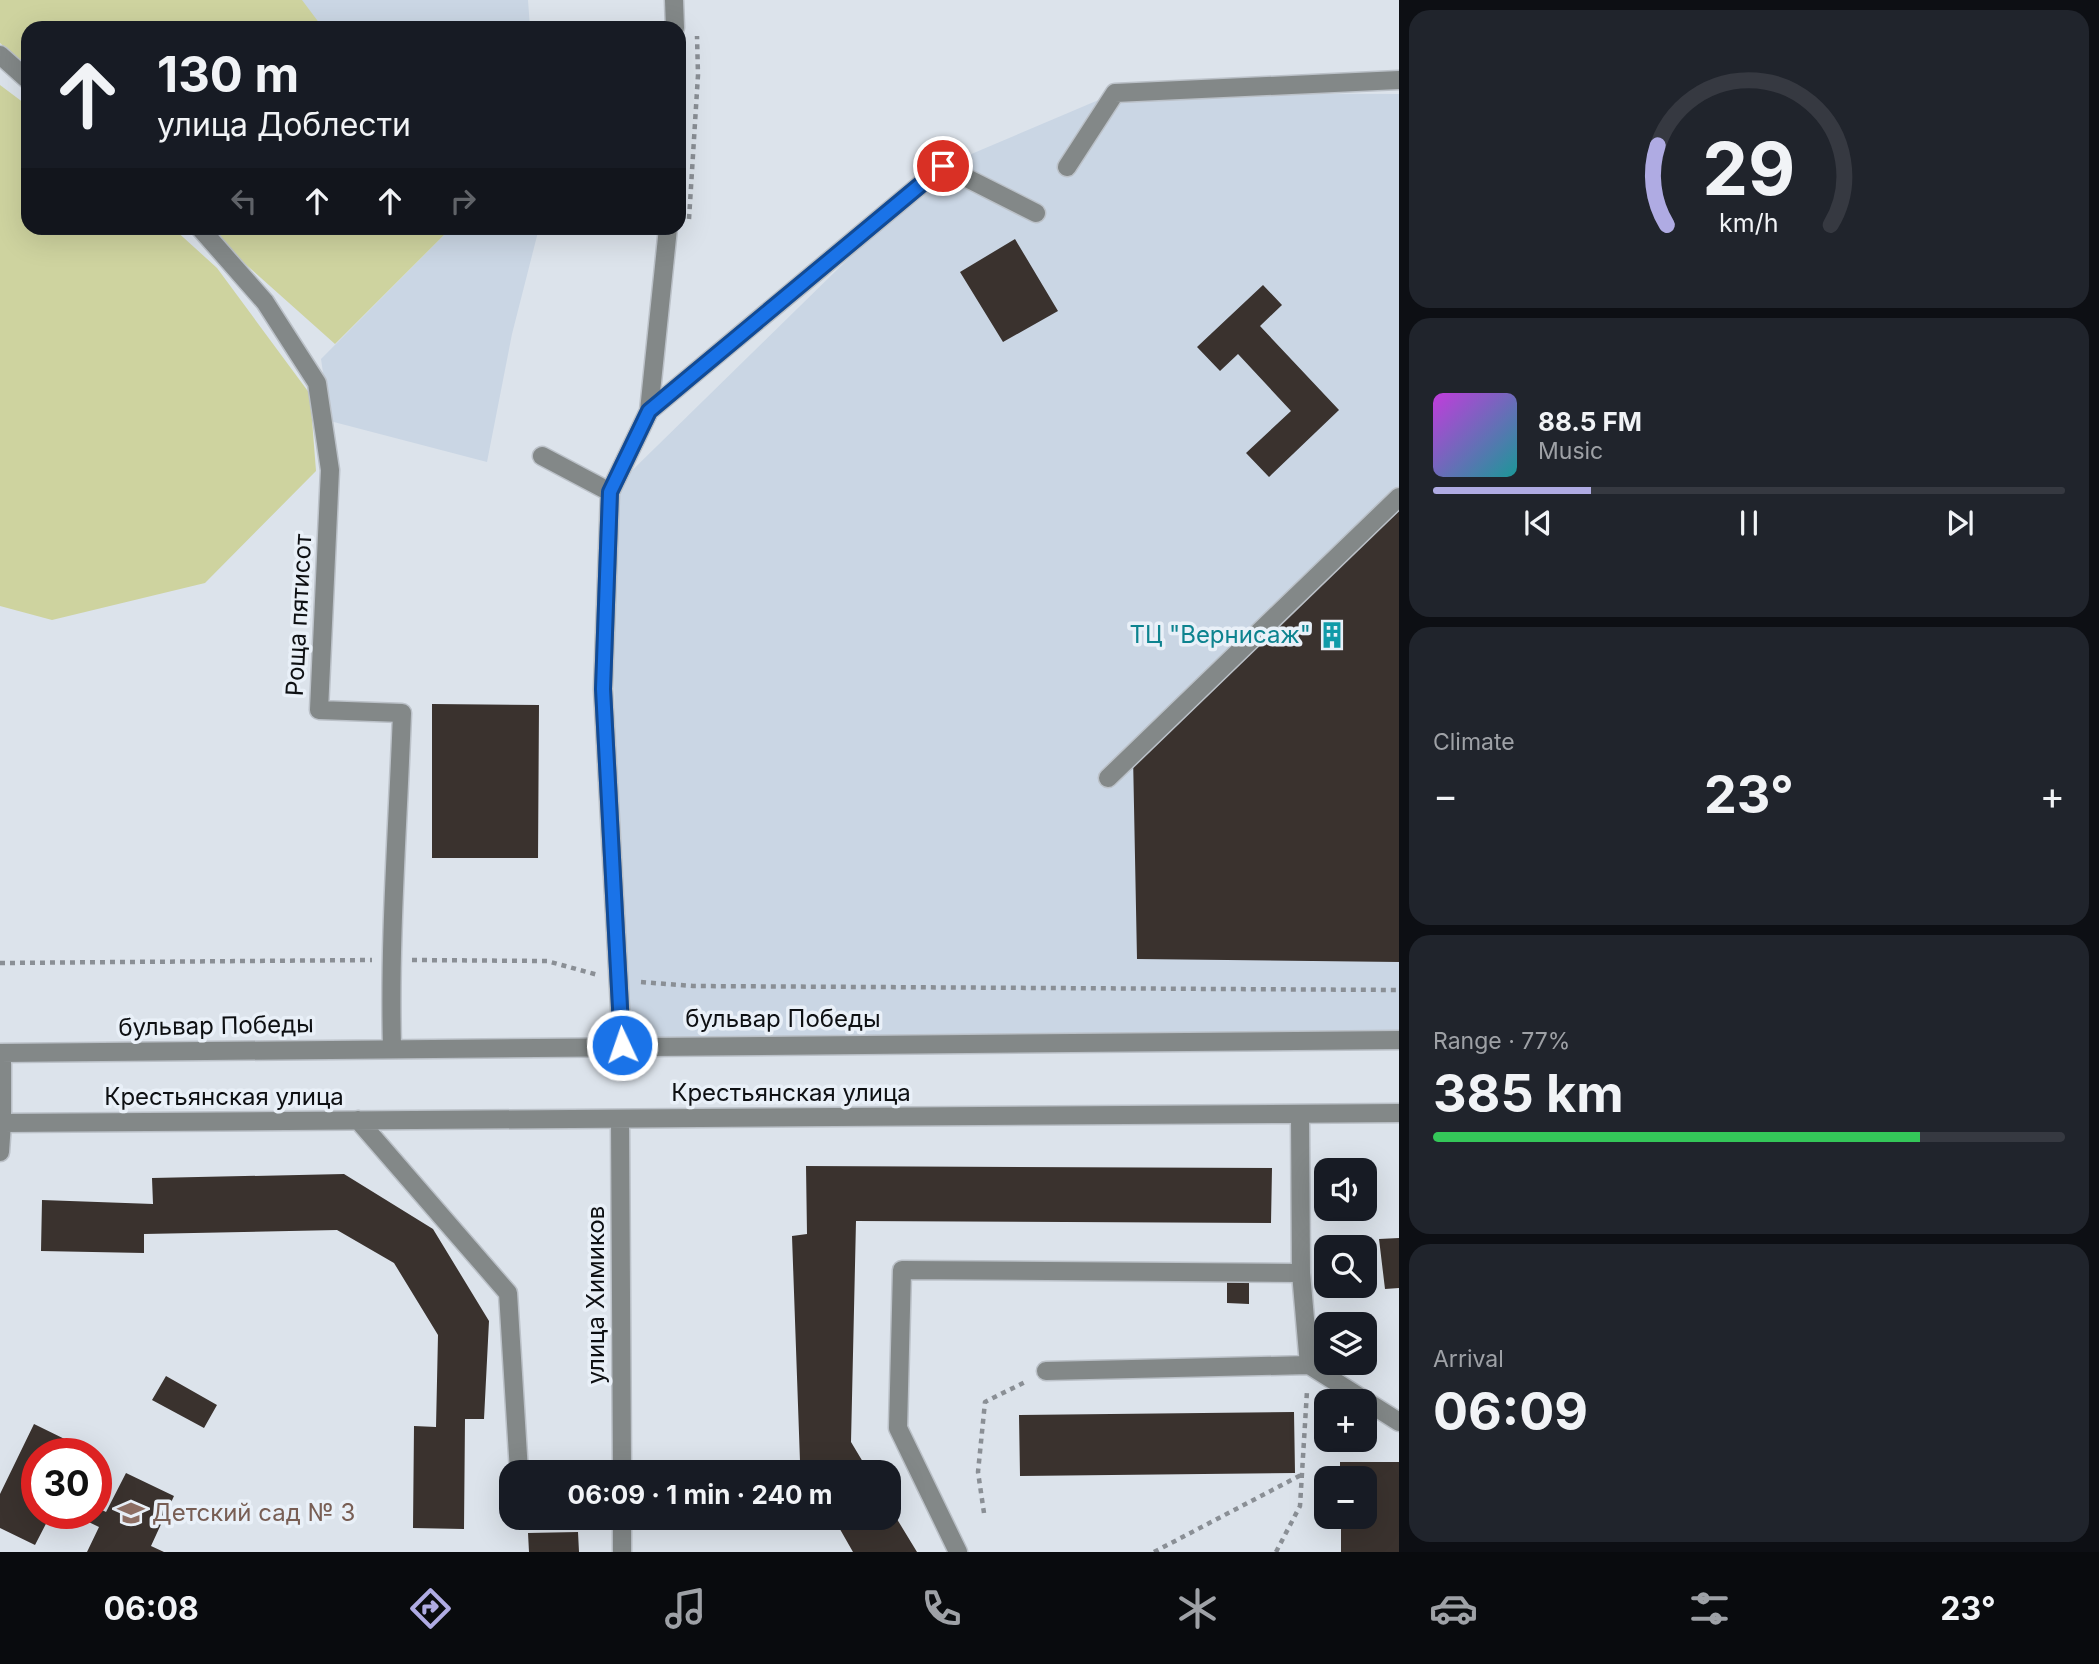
<!DOCTYPE html>
<html lang="en">
<head>
<meta charset="utf-8">
<style>
  body { margin:0; font-family:Inter,sans-serif; background:#20242c; color:#f1f3f6; height:100vh; display:flex; flex-direction:column; font-size:26px; white-space:nowrap }
  * { box-sizing:border-box; margin:0 }
  p { font-size:23px; color:#9ea1a6 }
  .icon { flex:none; width:38px; height:38px; fill:none; stroke:currentColor; stroke-width:2; stroke-linecap:round; stroke-linejoin:round }
  .map { position:relative; flex:1; overflow:hidden }
  .details { display:flex; flex-direction:column; gap:10px; padding:10px; background:#0d0f14; width:700px }
  .details>* { flex:none }
  .hud { position:absolute; left:21px; top:21px; width:665px; height:214px; border-radius:21px; box-shadow:0 7px 28px #0002; background:#171b24; color:#f1f3f6; overflow:hidden }
  .tools { position:absolute; left:1314px; top:1158px; display:grid; gap:14px }
  .tools a { display:grid; place-items:center; width:63px; height:63px; border-radius:14px; background:#171b24; box-shadow:0 7px 28px #0002; font-size:35px }
  .speed { position:absolute; left:21px; top:1438px; display:flex; gap:14px; font-size:35px; font-weight:700; text-align:center }
  .speed>* { display:grid; place-content:center; width:91px; height:91px; border-radius:50%; background:#171b24; box-shadow:0 7px 28px #0002; line-height:1 }
  .speed .limit { border:10px solid #d22; background:#fff; color:#111 }
  .pin { position:absolute; display:grid; place-items:center; width:60px; height:60px; color:#fff; margin:-30px; border:4px solid #fff; border-radius:50%; box-shadow:0 2px 7px #0007 }
  .me { position:absolute; width:77px; margin:-38px; rotate:357deg; stroke-linejoin:round; filter:drop-shadow(0 0 5px #0008) }
  .turn { display:flex; align-items:center; gap:24px; height:147px; padding:0 21px; font-size:32px }
  .turn .icon { width:91px; height:91px; stroke-width:2.5 }
  .turn b { display:block; font-size:49px; line-height:60px }
  .lanes { display:flex; align-items:center; height:66px; padding:0 21px; background:#0003; justify-content:center; gap:35px; direction:ltr }
  .lanes .off { opacity:.35 }
  .big { font-size:52px; font-weight:700; line-height:1.1 }
  .details .tile { flex:1; display:flex; flex-direction:column; justify-content:center; gap:10px; min-width:0; padding:0 24px; border-radius:21px; background:#20242c }
  .details .dial { align-items:center; gap:0 }
  .dial svg { height:182px; overflow:visible; fill:none; stroke:#363941; stroke-width:7; stroke-linecap:round; text-anchor:middle }
  .dial text { fill:#f1f3f6; stroke:none }
  .song { display:flex; align-items:center; gap:21px }
  .cover { width:84px; height:84px; border-radius:10px; background:linear-gradient(135deg,hsl(290 70% 55%),hsl(180 70% 35%)) }
  .played { height:7px; border-radius:4px; background:linear-gradient(90deg,#afabe3 25%,#363941 25%) }
  .keys { display:flex; justify-content:space-around; direction:ltr }
  .heat { display:flex; justify-content:space-between; align-items:center; font-size:38px; direction:ltr }
  .charge { height:10px; border-radius:5px; background:linear-gradient(90deg,#34c759 77%,#363941 0) }
  .trip { position:absolute; left:499px; top:1460px; width:402px; height:70px; border-radius:21px; background:#171b24; box-shadow:0 7px 28px #0002; font-weight:700; line-height:70px; text-align:center }
  .tab-bar { display:flex; height:112px; justify-content:space-around; align-items:center; background:#090b0e; color:#9ea1a6 }
  .tab-bar .icon { width:49px; height:49px }
  .tab-bar .current { color:#afabe3 }
  .tab-bar b { font-size:32px; color:#f1f3f6 }
  main { display:flex; flex:1; min-height:0 }
  .map>svg:first-child { display:block }
  .built { fill:#cad6e4 }
  .green { fill:#ced39f }
  .building { fill:#3a322e }
  .lines { fill:none; stroke-linecap:round; stroke-linejoin:round }
  .minor-casing { stroke:#bbc1c8; stroke-width:21 }
  .path { stroke:#8a8f95; stroke-width:4.5; stroke-dasharray:5 5; stroke-linecap:butt }
  .minor { stroke:#838888; stroke-width:18 }
  .route-casing { stroke:#114b97; stroke-width:18 }
  .route { stroke:#1a73e8; stroke-width:12 }
  .labels { text-anchor:middle; stroke-width:7; stroke-linejoin:round; paint-order:stroke }
  .street-label { font-size:24px; fill:#0e1013; stroke:#e9f0f8 }
  .culture-label { font-size:24px; fill:#0d838f; stroke:#e9f0f8; text-anchor:end }
  .education-label { font-size:24px; fill:#785e54; stroke:#e9f0f8; text-anchor:start }
</style>
</head>
<body>
<main>
<div class="map">
<svg width="1399" height="1552" viewBox="0 0 1399 1552">
  <rect width="100%" height="100%" fill="#dce3eb"/>
  <path class="built" d="M298,0H528L530,28H319Z
    M1115,93L1399,94V1036L622,1045L610,492L943,166Z
    M451,228H539L512,334L487,462L330,421L321,359Z"/>
  <path class="green" d="M0,0H302L323,28H28V68L0,43Z
    M0,85L28,106V228H173L217,268L310,394L316,471L205,583L52,620L0,606Z
    M205,228H451L335,344Z"/>
  <path class="building" d="M1015,239L1058,311L1003,342L960,272Z
    M1263,285L1282,305L1260,326L1339,410L1269,477L1246,453L1291,411L1238,354L1220,371L1197,347Z
    M1399,511V962L1137,959L1133,755Z
    M432,704L539,705L538,858H432Z
    M806,1166L1272,1168L1271,1223L856,1221L851,1442L869,1472H806L800,1461L792,1236L807,1234Z
    M344,1174L433,1229L489,1321L484,1419H465L464,1529L413,1528L414,1426L436,1427L438,1335L394,1263L337,1230L144,1234V1253L41,1251L42,1200L153,1204L152,1178Z
    M1399,1238V1288L1385,1289L1379,1239Z
    M1227,1271L1249,1272V1304L1227,1303Z
    M166,1376L217,1405L204,1428L152,1400Z
    M1294,1412L1295,1473L1020,1476L1019,1415Z
    M34,1424L83,1448L80,1454H37V1514H51L35,1545L0,1528V1494Z
    M1340,1462H1399V1552H1341V1517H1365V1479H1340Z
    M126,1473L174,1496L151,1546L164,1552H87L99,1527L72,1514H96V1492L103,1496L98,1508L106,1512Z
    M889,1506L917,1552H853L833,1517H889Z
    M578,1532L579,1552H529L528,1533Z"/>
  <g class="lines">
    <defs>
      <path id="minor" d="M674,0L675,28
        M0,55L28,80
        M1067,167L1115,93L1399,80
        M200,228L265,302L317,383L330,470L319,710L402,713C398,825 389,937 392,1048
        M649,411L943,166L1036,213
        M542,456L610,492
        M1108,778L1399,497
        M622,1045L603,689L610,492L649,411L668,228
        M0,1053L1399,1040
        M2,1053V1123L1399,1113
        M1300,1115L1301,1273L1309,1365L1399,1422
        M620,1119L622,1472
        M358,1120L508,1293L519,1472
        M0,1152L2,1123
        M1046,1371L1309,1365
        M622,1517V1552
        M958,1552L898,1428L902,1270L1301,1273"/>
    </defs>
    <use href="#minor" class="minor-casing"/>
    <path class="path" d="M689,219L698,75L697,36
      M412,960L547,961L598,975
      M0,963L372,960
      M641,982L693,986L1399,990
      M984,1513L978,1472L985,1402L1027,1381
      M1154,1552L1301,1475
      M1276,1552L1300,1506L1307,1391"/>
    <use href="#minor" class="minor"/>
  </g>
  <g class="lines">
    <defs>
      <path id="route" d="M622,1045L603,689L610,492L649,411L943,166"/>
    </defs>
    <use href="#route" class="route-casing"/>
    <use href="#route" class="route"/>
  </g>
  <defs>
    <symbol id="building-bare" viewBox="-9 -9 18 18"><path d="M-4-6H4V6H1V3H-1V6H-4ZM-2.5-4.3h1.7v1.8h-1.7ZM.8-4.3h1.7v1.8H.8ZM-2.5-1h1.7V.8h-1.7ZM.8-1h1.7V.8H.8Z" fill="#0f9aa8" stroke="#e9f0f8" stroke-width="2.5" paint-order="stroke"/></symbol>
    <symbol id="school-bare" viewBox="-9 -9 18 18"><path d="M0-5L7-2L0 1L-7-2ZM-4 1L0 2.5L4 1V4Q0 6-4 4Z" fill="#8d6e63" stroke="#e9f0f8" stroke-width="2.5" paint-order="stroke"/></symbol>
  </defs>
  <g fill-rule="evenodd">
    <use href="#building-bare" x="1313" y="616" width="38" height="38"/>
    <use href="#school-bare" x="112" y="1494" width="38" height="38"/>
  </g>
  <g class="labels">
    <g class="street-label">
      <text transform="translate(299 615) rotate(-87)" y="8">Роща пятисот</text>
      <text x="783" y="1027">бульвар Победы</text>
      <text transform="translate(216 1026) rotate(-1)" y="8">бульвар Победы</text>
      <text x="791" y="1101">Крестьянская улица</text>
      <text x="224" y="1105">Крестьянская улица</text>
      <text transform="translate(596 1295) rotate(-90)" y="8">улица Химиков</text>
    </g>
    <g class="culture-label">
      <text x="1311" y="643">ТЦ "Вернисаж"</text>
    </g>
    <g class="education-label">
      <text x="152" y="1521">Детский сад № 3</text>
    </g>
  </g>
</svg>
<div class="tools">
<a><svg class="icon" aria-label="sound" viewBox="0 0 24 24"><path d="M4 9h4l5-4v14l-5-4H4zM17 9q2 3 0 6"/></svg></a>
<a><svg class="icon" aria-label="search" viewBox="0 0 24 24"><circle cx="10" cy="10" r="6"/><path d="M15 15l6 6"/></svg></a>
<a><svg class="icon" aria-label="layers" viewBox="0 0 24 24"><path d="M12 4l9 5-9 5-9-5zM3 14l9 5 9-5"/></svg></a>
<a>+</a>
<a>−</a>
</div>
<div class="speed"><div class="limit">30</div></div>
<div class="pin" style="left:943px;top:166px;background:#d93025"><svg class="icon" aria-label="arrive" viewBox="0 0 24 24"><path d="M6 21V4h12l-3 4 3 4H6"/></svg></div>
<svg class="me" style="left:622px;top:1045px" viewBox="-20 -20 40 40"><circle r="17" fill="#1a73e8" stroke="#fff" stroke-width="3"/><path d="M0-11L8 9 0 5-8 9z" fill="#fff"/></svg>
<div class="trip">06:09 · 1 min · 240 m</div>
<div class="hud">
<div class="turn"><svg class="icon" aria-label="ahead" viewBox="0 0 24 24"><path d="M12 20V5M6 11l6-6 6 6"/></svg><div><b>130 m</b>улица Доблести</div></div>
<div class="lanes"><svg class="icon off" aria-label="left" viewBox="0 0 24 24"><path d="M17 20v-9H6M10 6l-5 5 5 5"/></svg><svg class="icon" aria-label="ahead" viewBox="0 0 24 24"><path d="M12 20V5M6 11l6-6 6 6"/></svg><svg class="icon" aria-label="ahead" viewBox="0 0 24 24"><path d="M12 20V5M6 11l6-6 6 6"/></svg><svg class="icon off" aria-label="right" viewBox="0 0 24 24"><path d="M7 20v-9h11M14 6l5 5-5 5"/></svg></div>
</div>
</div>
<section class="details">
<div class="tile dial"><svg viewBox="0 0 100 80">
<path d="M14 69A42 42 0 1 1 86 69"/>
<path d="M14 69A42 42 0 0 1 10 34" stroke="#afabe3"/>
<text x="50" y="56" font-size="32" font-weight="700">29</text>
<text x="50" y="72" font-size="11">km/h</text>
</svg></div>
<div class="tile">
<div class="song"><i class="cover"></i><div><b>88.5 FM</b><p>Music</p></div></div>
<div class="played"></div>
<div class="keys"><svg class="icon" aria-label="previous" viewBox="0 0 24 24"><path d="M18 5L8 12l10 7zM5 5v14"/></svg><svg class="icon" aria-label="pause" viewBox="0 0 24 24"><path d="M8 5v14M16 5v14"/></svg><svg class="icon" aria-label="next" viewBox="0 0 24 24"><path d="M6 5l10 7-10 7zM19 5v14"/></svg></div>
</div>
<div class="tile"><p>Climate</p>
<div class="heat"><a>−</a><b class="big">23°</b><a>+</a></div>
</div>
<div class="tile"><p>Range · 77%</p><b class="big">385 km</b><div class="charge"></div></div>
<div class="tile"><p>Arrival</p><b class="big">06:09</b></div>
</section>
</main>
<nav class="tab-bar">
<b>06:08</b>
<svg class="icon current" aria-label="directions" viewBox="0 0 24 24"><path d="M12 3l9 9-9 9-9-9zM9 14v-3h6M13 9l2 2-2 2"/></svg>
<svg class="icon" aria-label="music" viewBox="0 0 24 24"><path d="M9 18V5l10-2v13"/><circle cx="6" cy="18" r="3"/><circle cx="16" cy="16" r="3"/></svg>
<svg class="icon" aria-label="phone" viewBox="0 0 24 24"><path d="M5 4h4l2 5-3 2q2 4 5 5l2-3 5 2v4C11 20 4 13 5 4z"/></svg>
<svg class="icon" aria-label="climate" viewBox="0 0 24 24"><path d="M12 3v18M4 7l16 10M4 17L20 7"/></svg>
<svg class="icon" aria-label="car" viewBox="0 0 24 24"><path d="M5 17H2v-5l4-1 3-4h7l3 4 3 1v5h-3M9 17h6M6 11h13"/><circle cx="7" cy="17" r="2"/><circle cx="17" cy="17" r="2"/></svg>
<svg class="icon" aria-label="filters" viewBox="0 0 24 24"><path d="M4 7h16M4 17h16"/><circle cx="9" cy="7" r="2"/><circle cx="15" cy="17" r="2"/></svg>
<b>23°</b>
</nav>
</body>
</html>
